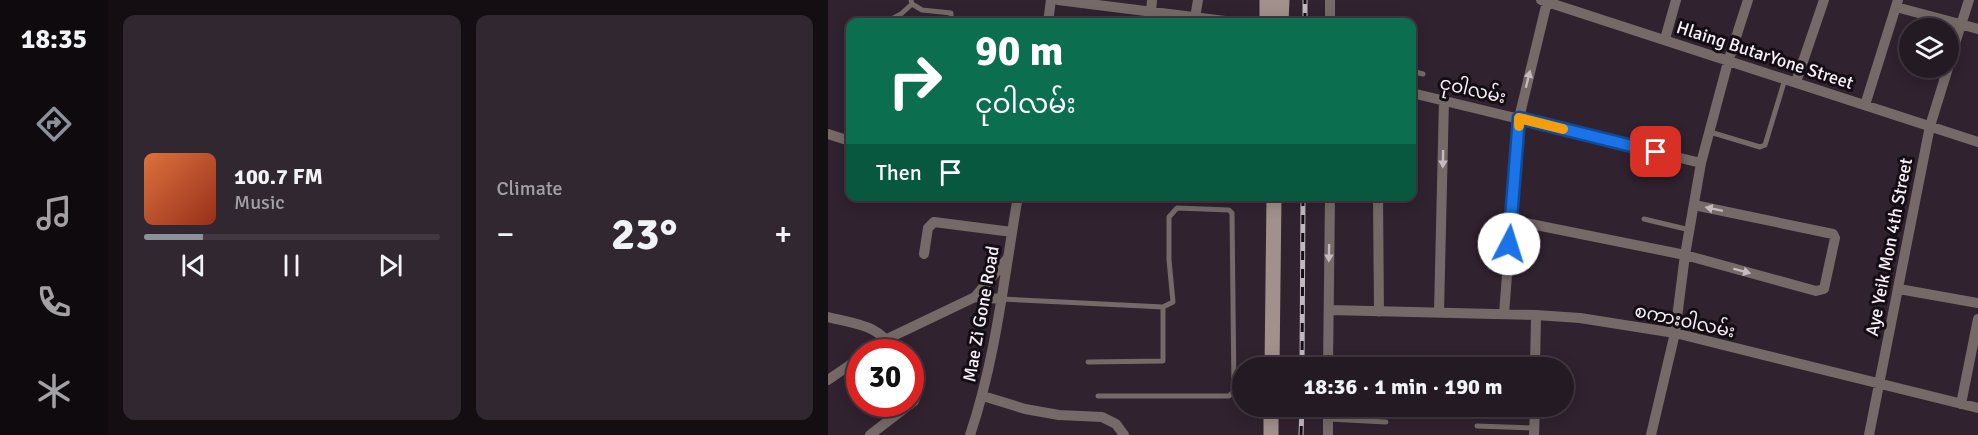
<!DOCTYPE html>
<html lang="en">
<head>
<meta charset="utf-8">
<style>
  body { margin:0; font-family:Signika,"Noto Sans Myanmar",sans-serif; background:#302730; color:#f1f3f6; height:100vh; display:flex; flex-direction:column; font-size:22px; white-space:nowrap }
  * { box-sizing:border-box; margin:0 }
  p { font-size:20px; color:#a3a1a6 }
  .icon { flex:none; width:33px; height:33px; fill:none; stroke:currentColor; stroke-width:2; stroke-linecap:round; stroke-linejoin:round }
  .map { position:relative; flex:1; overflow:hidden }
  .drawer { display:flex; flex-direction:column; gap:15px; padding:15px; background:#140e13; width:720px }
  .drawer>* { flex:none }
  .guide { position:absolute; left:18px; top:18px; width:570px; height:183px; border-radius:12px; box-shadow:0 3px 15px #0003,0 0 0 2px #413841; background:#0b6e4f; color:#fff; overflow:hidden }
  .buttons { position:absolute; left:1071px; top:18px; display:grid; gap:12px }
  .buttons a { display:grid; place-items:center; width:60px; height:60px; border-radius:50%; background:#241a23; box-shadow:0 3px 15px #0003,0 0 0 2px #413841; font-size:30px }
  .speed { position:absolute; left:18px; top:339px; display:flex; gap:12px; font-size:30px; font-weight:700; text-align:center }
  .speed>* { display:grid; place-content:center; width:78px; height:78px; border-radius:50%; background:#241a23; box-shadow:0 3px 15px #0003,0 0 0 2px #413841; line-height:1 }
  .speed .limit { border:9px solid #d22; background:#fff; color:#111 }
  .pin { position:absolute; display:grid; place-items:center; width:51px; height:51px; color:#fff; margin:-26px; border-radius:12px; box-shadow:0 3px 9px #0006 }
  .me { position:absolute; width:66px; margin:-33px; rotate:5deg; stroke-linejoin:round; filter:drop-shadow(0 0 4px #0008) }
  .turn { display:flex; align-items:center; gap:21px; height:126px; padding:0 30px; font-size:27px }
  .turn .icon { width:78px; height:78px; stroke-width:2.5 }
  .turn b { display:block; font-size:42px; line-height:51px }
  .then { display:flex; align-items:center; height:57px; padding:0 30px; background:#0003; gap:12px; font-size:22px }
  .big { font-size:45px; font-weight:800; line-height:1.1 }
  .drawer .card { flex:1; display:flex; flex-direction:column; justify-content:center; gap:9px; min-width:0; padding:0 21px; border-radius:12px; background:#302730 }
  .song { display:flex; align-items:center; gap:18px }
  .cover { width:72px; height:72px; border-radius:9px; background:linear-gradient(135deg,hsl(20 70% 55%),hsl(10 70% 35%)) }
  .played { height:6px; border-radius:3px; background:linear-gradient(90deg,#8c9099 20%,#413841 20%) }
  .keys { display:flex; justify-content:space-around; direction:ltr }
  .heat { display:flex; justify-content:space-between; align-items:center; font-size:33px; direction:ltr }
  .drawer .tiles { flex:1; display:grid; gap:15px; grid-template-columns:repeat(2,1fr) }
  .trip { position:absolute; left:404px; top:357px; width:342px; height:60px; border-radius:30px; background:#241a23; box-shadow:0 3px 15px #0003,0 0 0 2px #413841; font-weight:800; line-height:60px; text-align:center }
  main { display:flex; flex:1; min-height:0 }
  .tab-bar { display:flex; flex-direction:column; width:108px; justify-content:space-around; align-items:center; background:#0e0a0e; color:#a3a1a6 }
  .tab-bar .icon { width:42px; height:42px }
  .tab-bar .active { color:#8c9099 }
  .tab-bar b { font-size:27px; color:#f1f3f6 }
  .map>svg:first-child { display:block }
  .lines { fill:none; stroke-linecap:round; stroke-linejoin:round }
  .lane { stroke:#756a67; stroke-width:5 }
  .street { stroke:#756a67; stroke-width:10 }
  .secondary { stroke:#a1908c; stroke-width:15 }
  .rail-casing { stroke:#c2b8c2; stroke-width:5 }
  .rail { stroke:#140e14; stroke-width:3; stroke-dasharray:9; stroke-linecap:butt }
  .oneway { fill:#c4babf }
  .route-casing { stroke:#114b97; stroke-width:15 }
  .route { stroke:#1a73e8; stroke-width:10 }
  .slow { stroke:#f59e0b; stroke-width:10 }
  .labels { text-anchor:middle; stroke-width:6; stroke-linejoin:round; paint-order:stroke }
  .street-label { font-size:18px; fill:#f9f0f9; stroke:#140e14 }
</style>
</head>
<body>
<main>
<nav class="tab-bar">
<b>18:35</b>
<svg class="icon active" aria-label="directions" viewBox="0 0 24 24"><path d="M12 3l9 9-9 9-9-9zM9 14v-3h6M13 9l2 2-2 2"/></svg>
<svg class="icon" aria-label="music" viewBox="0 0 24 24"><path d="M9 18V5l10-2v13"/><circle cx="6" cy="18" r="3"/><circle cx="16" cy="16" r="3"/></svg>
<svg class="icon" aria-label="phone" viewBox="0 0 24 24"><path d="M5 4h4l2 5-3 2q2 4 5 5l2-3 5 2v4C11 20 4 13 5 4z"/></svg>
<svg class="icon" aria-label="climate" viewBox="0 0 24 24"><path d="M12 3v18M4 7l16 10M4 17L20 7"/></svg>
</nav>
<section class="drawer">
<div class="tiles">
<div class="card">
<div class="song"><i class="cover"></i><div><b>100.7 FM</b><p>Music</p></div></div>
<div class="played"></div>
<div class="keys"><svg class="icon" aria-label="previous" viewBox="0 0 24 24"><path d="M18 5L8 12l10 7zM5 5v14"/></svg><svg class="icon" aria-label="pause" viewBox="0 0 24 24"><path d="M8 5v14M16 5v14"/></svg><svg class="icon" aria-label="next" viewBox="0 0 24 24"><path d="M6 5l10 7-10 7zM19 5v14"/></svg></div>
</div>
<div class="card"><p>Climate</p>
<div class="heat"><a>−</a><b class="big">23°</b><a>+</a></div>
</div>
</div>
</section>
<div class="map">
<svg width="1150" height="435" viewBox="0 0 1150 435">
  <rect width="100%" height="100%" fill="#30222f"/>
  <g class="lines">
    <path class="lane" d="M83,0L84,4L94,10L123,13V22
      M58,22L73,14L84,4
      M584,71L595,74
      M882,132L932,147L937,145L957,79
      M816,219L862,230
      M174,299L335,307L345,302L341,260V217L349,208L401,210L404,213L406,391L401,396H270
      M260,362L335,361V307
      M500,419L558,422
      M649,426L706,428"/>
    <path class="street" d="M230,0L405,22
      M502,0V22
      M713,0L1150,142
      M1068,7L1150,29
      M323,12L324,0
      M367,18L370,0
      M220,22L223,0
      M837,39L848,0
      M1120,65L1141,0
      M968,82L996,0
      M584,93L873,163
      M1037,105L1070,0
      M0,134L22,141
      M550,196L551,312
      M683,220L857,255L988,291L996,289L1007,238L1005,234L866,205
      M96,254L100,228L106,222L184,232
      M1071,289L1150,303
      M147,297L174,299
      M501,310L708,315L752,318L847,333L1150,408
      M611,312L616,100
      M676,314L691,118L719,2
      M0,317C32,325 48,324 69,352
      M40,352L59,339L147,297L179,259
      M500,368L502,196
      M707,368L708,315
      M0,380L32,358
      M155,396L197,409L231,415L274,417L288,424L296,435
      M1133,404L1150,319
      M42,435L86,401C92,391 88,384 82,374
      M142,435C168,358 176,277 190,196
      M500,435V406
      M706,435L707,406
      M823,435L847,333L857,255L873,163L900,62L920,0
      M1041,435L1102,126L1120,68"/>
    <path class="secondary" d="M439,22V0
      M453,22L454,0
      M444,368L446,196
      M443,435V406"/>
    <defs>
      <path id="rail" d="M477,22V0
        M474,368L475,196
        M473,435L474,406"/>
    </defs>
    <use href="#rail" class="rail-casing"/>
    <use href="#rail" class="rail"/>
  </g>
  <defs><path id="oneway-solid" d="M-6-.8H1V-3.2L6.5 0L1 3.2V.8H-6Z" transform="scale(1.5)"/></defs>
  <g class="oneway">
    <use href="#oneway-solid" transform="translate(700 79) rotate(-76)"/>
    <use href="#oneway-solid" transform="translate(615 159) rotate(91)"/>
    <use href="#oneway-solid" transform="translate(886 209) rotate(-168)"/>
    <use href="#oneway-solid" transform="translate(501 253) rotate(91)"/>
    <use href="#oneway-solid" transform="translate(914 271) rotate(15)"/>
  </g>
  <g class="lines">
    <defs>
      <path id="route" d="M681,244L691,118L828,152"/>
    </defs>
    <use href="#route" class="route-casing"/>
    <use href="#route" class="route"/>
    <path class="slow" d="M691,126V118L735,129"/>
  </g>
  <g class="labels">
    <g class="street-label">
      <text transform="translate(937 55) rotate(18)" y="6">Hlaing ButarYone Street</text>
      <text transform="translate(645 90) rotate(13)" y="6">ငုဝါလမ်း</text>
      <text transform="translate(1061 247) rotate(-79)" y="6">Aye Yeik Mon 4th Street</text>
      <text transform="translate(153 314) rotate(-80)" y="6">Mae Zi Gone Road</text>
      <text transform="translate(857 321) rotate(12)" y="6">စကား၀ါလမ်း</text>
    </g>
  </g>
</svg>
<div class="buttons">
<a><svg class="icon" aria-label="layers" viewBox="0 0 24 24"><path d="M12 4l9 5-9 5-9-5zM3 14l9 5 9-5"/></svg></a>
</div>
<div class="speed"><div class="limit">30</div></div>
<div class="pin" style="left:828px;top:152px;background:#d93025"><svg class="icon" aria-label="arrive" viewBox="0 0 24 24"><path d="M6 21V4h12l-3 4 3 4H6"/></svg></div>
<svg class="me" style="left:681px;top:244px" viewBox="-20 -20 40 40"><circle r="19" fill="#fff"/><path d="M0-13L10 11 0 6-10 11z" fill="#1a73e8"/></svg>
<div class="trip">18:36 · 1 min · 190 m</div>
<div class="guide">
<div class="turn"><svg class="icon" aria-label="right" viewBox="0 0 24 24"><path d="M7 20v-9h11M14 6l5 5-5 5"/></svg><div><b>90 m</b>ငုဝါလမ်း</div></div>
<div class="then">Then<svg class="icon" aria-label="arrive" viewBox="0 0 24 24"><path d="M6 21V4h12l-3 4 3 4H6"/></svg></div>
</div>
</div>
</main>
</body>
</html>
